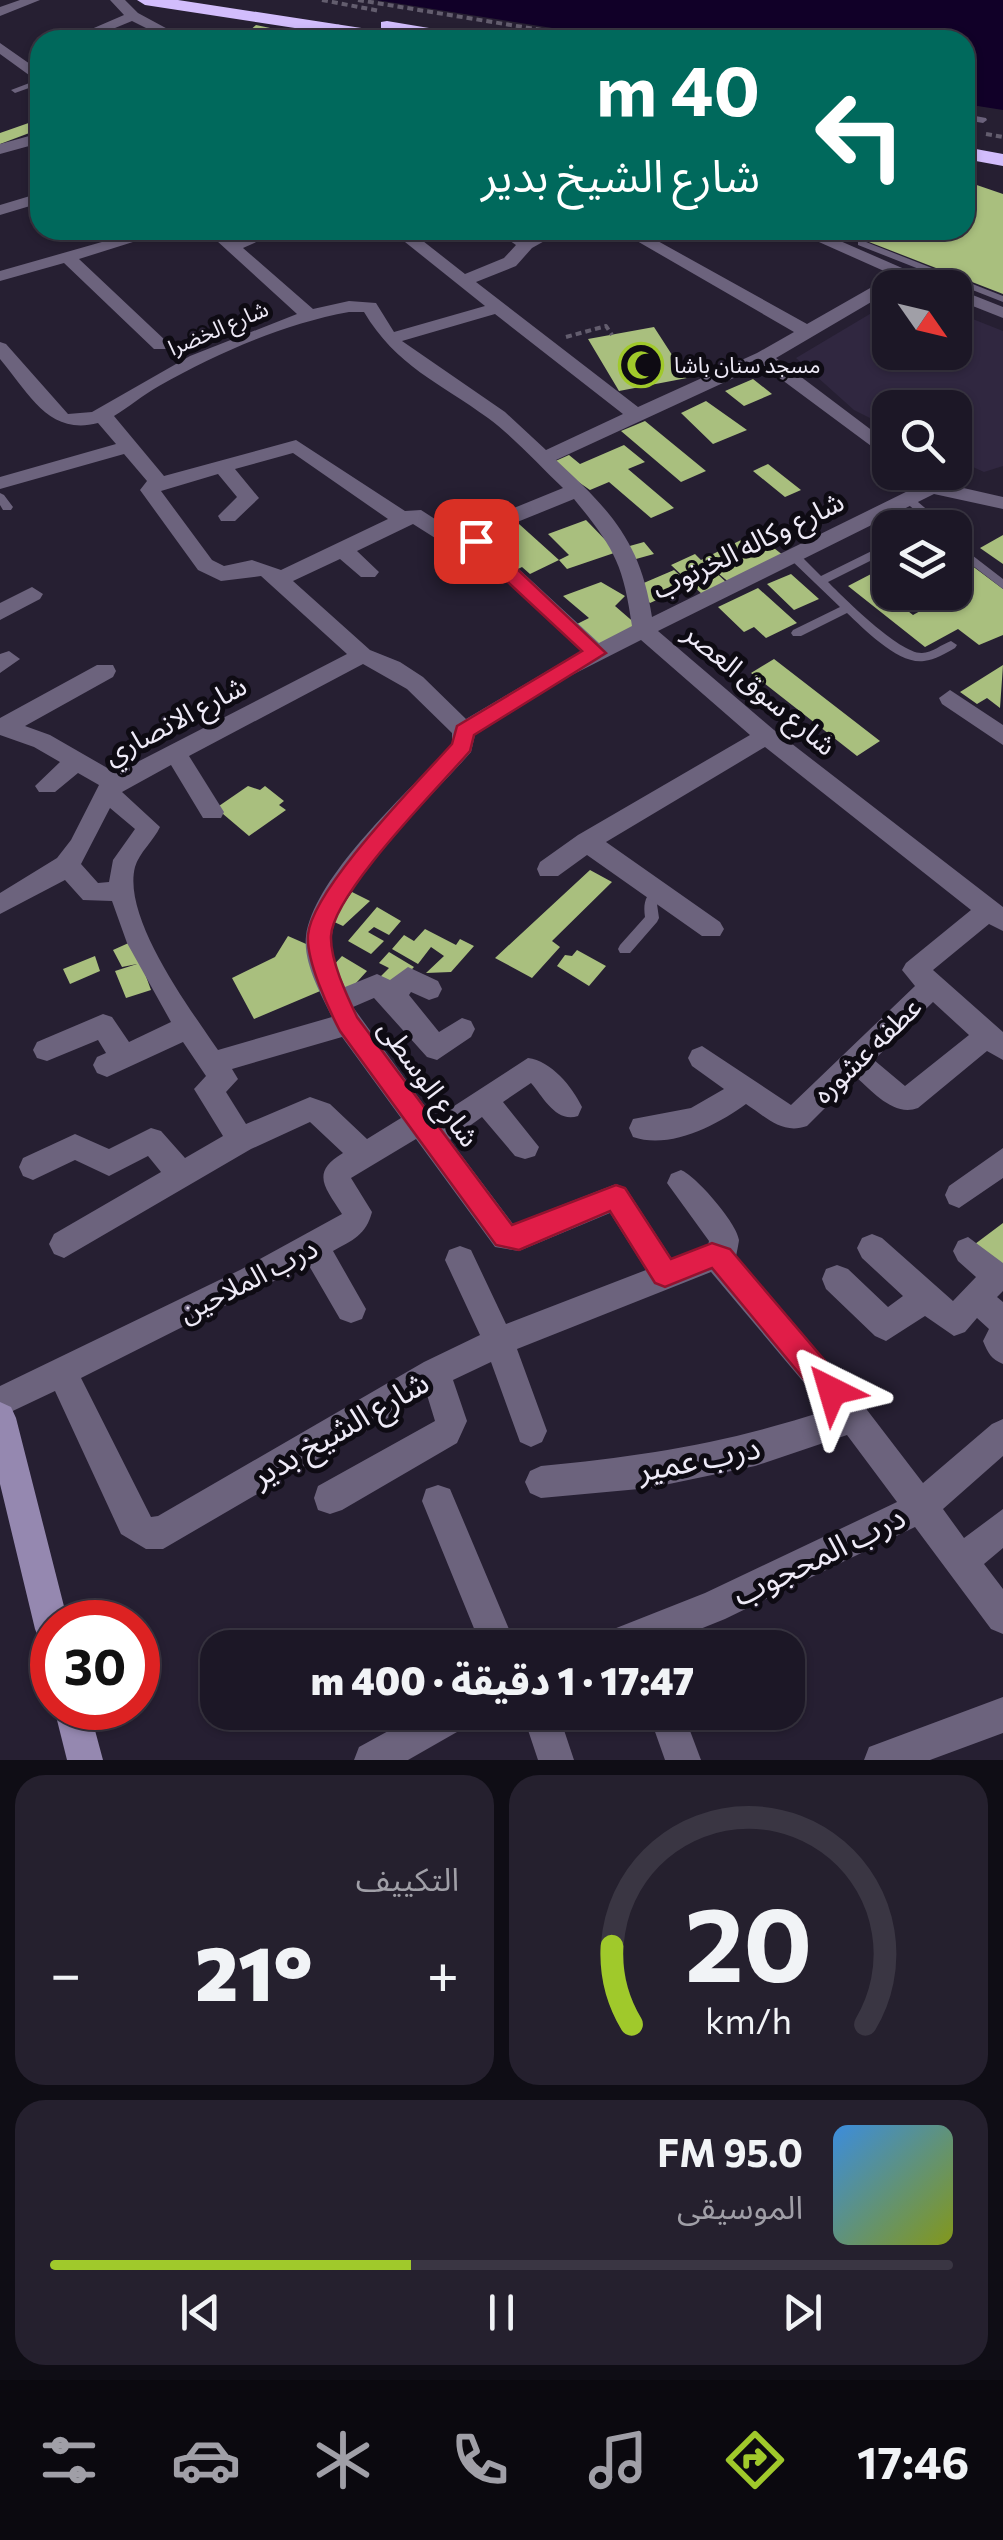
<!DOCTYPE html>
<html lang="ar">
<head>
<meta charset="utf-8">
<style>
  body { margin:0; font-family:Commissioner,"Noto Sans Arabic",sans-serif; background:#25202e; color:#f1f3f6; direction:rtl; height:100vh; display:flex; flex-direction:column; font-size:38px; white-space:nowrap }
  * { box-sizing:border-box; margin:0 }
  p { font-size:32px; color:#a09fa7 }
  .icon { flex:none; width:55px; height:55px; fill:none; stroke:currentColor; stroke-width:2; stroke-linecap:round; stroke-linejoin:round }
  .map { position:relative; height:1760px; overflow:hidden; direction:ltr }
  .drawer { display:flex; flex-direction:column; gap:15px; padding:15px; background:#0f0d15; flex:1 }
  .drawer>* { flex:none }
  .guide { position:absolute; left:30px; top:30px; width:945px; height:210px; border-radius:30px; box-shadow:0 2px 8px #0004,0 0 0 2px #3a3643; direction:rtl; background:#00695c; color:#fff; overflow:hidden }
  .needle { width:65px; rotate:124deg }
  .controls { position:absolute; left:872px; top:270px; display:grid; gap:20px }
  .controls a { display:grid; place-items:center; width:100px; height:100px; border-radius:20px; background:#1c1726; box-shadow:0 2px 8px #0004,0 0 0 2px #3a3643; font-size:50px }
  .speed { position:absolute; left:30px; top:1600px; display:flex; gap:20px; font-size:50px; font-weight:700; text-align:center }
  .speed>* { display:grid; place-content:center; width:130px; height:130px; border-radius:50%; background:#1c1726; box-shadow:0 2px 8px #0004,0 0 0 2px #3a3643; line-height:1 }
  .speed .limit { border:15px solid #d22; background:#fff; color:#111 }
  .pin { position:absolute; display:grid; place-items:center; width:85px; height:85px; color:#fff; margin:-42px; border-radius:20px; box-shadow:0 5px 15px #0006 }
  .me { position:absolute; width:110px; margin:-55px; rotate:320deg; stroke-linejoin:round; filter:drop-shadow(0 0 8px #0008) }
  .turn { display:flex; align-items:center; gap:35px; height:210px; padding:0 50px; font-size:45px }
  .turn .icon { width:130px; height:130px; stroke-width:2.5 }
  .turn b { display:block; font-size:70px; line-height:85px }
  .big { font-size:75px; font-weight:800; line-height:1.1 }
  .drawer .card { flex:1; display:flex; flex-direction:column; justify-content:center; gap:15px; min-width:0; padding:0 35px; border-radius:30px; background:#25202e }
  .drawer .dial { align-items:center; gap:0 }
  .dial svg { height:260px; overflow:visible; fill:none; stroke:#3a3643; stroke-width:7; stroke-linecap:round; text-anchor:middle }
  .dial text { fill:#f1f3f6; stroke:none }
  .song { display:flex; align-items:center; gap:30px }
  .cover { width:120px; height:120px; border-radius:15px; background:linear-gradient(135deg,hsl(210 70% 55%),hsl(70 70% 35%)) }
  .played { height:10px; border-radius:5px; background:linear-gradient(90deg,#a0c92b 40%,#3a3643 40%) }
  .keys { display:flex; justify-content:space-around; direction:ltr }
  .heat { display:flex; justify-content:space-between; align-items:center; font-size:55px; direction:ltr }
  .drawer .tiles { flex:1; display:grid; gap:15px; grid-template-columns:1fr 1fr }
  .card:last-child { grid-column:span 2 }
  .trip { position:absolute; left:200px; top:1630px; width:605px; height:100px; border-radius:30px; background:#1c1726; box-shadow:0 2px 8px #0004,0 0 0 2px #3a3643; font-weight:800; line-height:100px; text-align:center; direction:rtl }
  .tabs { display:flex; height:160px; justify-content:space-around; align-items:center; background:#0b090f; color:#a09fa7 }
  .tabs .icon { width:70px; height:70px }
  .tabs .selected { color:#a0c92b }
  .tabs b { font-size:45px; color:#f1f3f6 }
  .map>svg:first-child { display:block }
  .built { fill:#302740 }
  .water { fill:#110028 }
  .building { fill:#a9bf7e }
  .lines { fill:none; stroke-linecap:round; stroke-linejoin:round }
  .path { stroke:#635d6e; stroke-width:4; stroke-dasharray:6 4; stroke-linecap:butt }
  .lane { fill:#6c637d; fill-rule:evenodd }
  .street { fill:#6c637d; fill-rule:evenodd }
  .secondary { fill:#9588b0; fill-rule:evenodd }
  .highway { fill:#d2bdfc; fill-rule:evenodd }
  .route { fill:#e11d48; stroke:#92132f; stroke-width:2.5 }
  .labels { text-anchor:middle; stroke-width:10; stroke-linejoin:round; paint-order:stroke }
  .far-street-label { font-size:22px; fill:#eeeaf7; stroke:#0e0b13 }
  .far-poi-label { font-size:22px; fill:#eeeaf7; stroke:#0e0b13; text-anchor:start }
  .street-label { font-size:28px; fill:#eeeaf7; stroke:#0e0b13 }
  .near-street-label { font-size:32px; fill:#eeeaf7; stroke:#0e0b13 }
</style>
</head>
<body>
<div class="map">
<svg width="1003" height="1760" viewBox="0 0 1003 1760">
  <rect width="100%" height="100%" fill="#261f32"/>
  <path class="built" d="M890,302V352H955V312L1003,331V466L984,472L955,459V408H890V428L854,410L796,358Z"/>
  <path class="water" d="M376,0H1003V110L965,104V40H668L628,28L590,34Z"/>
  <path class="building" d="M256,25L303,35L297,40L240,39Z
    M40,119V129L0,144V133Z
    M965,181L1003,194V294L838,230H965Z
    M654,327L687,378L619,391L588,339Z
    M753,379L772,394L744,406L725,391Z
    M706,401L747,430L713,444L681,413Z
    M645,421L706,471L681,482L621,431Z
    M624,445L645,462L628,469L674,508L651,518L609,482L590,490L551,463L569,455L580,464Z
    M768,464L801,490L785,497L753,471Z
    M586,520L617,552L567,569L559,560L569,555L548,534Z
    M519,524L559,560L530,574L522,567L514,571L492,554L501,550L491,542Z
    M755,533L784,556L731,584L707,564L728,584L703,595L671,565L695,554L701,560Z
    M1003,535V564L980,548Z
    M644,542L654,554L636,559L626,547Z
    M955,553L1003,589V635L979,645L958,629L925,647L848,586L873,573L884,581L877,587L913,615L958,590L955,588Z
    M674,570L690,585L650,603L641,594L639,585Z
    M791,574L819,599L794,610L767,584Z
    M601,582L625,596L615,606L637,625L598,646L575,625L589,618L563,596Z
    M758,588L797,623L766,638L754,627L744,632L718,607Z
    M774,659L880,741L857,756L751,673Z
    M1003,665L1000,708L987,698L977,704L960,692Z
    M248,786L260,790L265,786L284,801L279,805L286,810L249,836L216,808Z
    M590,870L612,882L552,941L560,947L532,978L495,958Z
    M352,892L370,901L343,926L332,921Z
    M377,907L401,921L389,935L374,927L368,932L384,941L371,954L348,941Z
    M425,929L456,945L460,939L474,946L451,972L426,973L444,956L431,947L418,964L392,949L404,935L414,941Z
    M288,936L313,947L325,989L254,1019L232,978L275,957Z
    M133,941L151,990L126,998L115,971L137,964L122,967L113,950Z
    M577,950L606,966L589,986L557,966L565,955L572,956Z
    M389,952L414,967L394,988L380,977L389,968L379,963Z
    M95,956L100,971L70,984L63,969Z
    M342,956L367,971L346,994L331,968Z
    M1003,1223V1280L971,1247Z"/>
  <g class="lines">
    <path class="path" d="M322,0L380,11
      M358,0L590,38L628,31L662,40
      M484,31L540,40
      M986,134L1003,137
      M566,337L606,326L612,335"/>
    <path class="lane" d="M40,79V84L15,93L11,90Z
      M965,114L986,118L987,120L983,123L965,120Z
      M861,240L1003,296V302L858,245V241Z
      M0,493L4,495L13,507L11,510H3L0,505Z
      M908,495L912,497L949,528H936L904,501L902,499Z
      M890,542V551L828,582C844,598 900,654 922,653C932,653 942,644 951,641L957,645L955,648C946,653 935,660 924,661C899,665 864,629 847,613L801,636H793L791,633L793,630L840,607L790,559V553H798L821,576Z
      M955,542L1003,579V589L955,552Z
      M659,888L664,889L666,893L657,904L659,918L657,922L630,953H620L618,949L620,945L645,917C643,904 645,892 659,888Z"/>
    <path class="street" d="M20,0H40L0,16V7Z
      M110,0H125L138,13L188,40H170L132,21L86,40H66L124,15Z
      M338,24L345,28L332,40H316Z
      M0,43L40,71V83L0,54Z
      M40,133V143L0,154V144Z
      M40,193V203L0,215V205Z
      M144,230H171L79,259L166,341V349H154L64,263L0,281V271Z
      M205,230H223L234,240L259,230H283L243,248L313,309L349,301L376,303L394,332L485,306L390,230H409L465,274L504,258L516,245L494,230H514L527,237L542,230H564L532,248L516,266L476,282L638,407L757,353L794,332L618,230H638L807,324L893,275L792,230H815L948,288H924L908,281L890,288V291L776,358L890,444V460L762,365L556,460C610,510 641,542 652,617L920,485L904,472H929L946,484L1003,497V509L934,494L658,631L774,730L1003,907V931L989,924L933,970L1003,1032V1060L987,1051L918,1108C894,1117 873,1092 856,1077L807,1126C782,1135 766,1117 746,1104C717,1125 670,1150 633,1137L629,1128L633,1119L691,1108L724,1089L692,1066L688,1058L692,1050L702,1046L791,1105L915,986L902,970L906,963L971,910L765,747L606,842L720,922L724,929L720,936H702L587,855L558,876H540L537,869L540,862L578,835L750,735L641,640L568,677L475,735L471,752C434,795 340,880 332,935C330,953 338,972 345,987L377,974L390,980L408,967L438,981L442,989L438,997L429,1000L411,992L409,995L439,1032L462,1018L471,1021L475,1029L471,1037L437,1060L427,1057L374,998L353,1007L434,1119L528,1058C551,1061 572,1086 582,1107L578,1116C556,1123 544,1098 531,1083L503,1102L539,1147L535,1156L525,1159L515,1156L482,1117L450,1140L513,1224L616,1184L626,1188L672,1259L708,1245L709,1241L667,1183L671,1174L681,1170C696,1176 737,1223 739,1240C739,1242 736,1256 736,1257L864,1406L923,1483L992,1424L1003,1419V1456L943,1509L964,1538L1003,1509V1548L984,1564L1003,1589V1634L991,1629L915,1527L725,1619L653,1648H591L596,1636L705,1593L897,1502L847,1435L755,1466L650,1488L541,1498L530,1493L525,1482L530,1471L541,1466C644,1456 728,1443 827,1410L711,1272L517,1349L547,1431L542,1442L531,1447L520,1442L491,1362L453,1380L467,1421L457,1443L342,1510L330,1514L318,1510L314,1498L318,1486L435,1421L427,1395L163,1549H146L121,1534L55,1391L0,1417V1386L240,1270L342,1214C325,1187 310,1173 343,1153L310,1122L251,1149L64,1258L54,1254L49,1244L54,1234L161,1172L148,1156L109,1176L75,1160L33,1180L23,1176L19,1167L23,1158L75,1134L109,1149L151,1128L161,1131L185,1158L223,1136L194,1089L206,1076L183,1042L107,1077L97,1073L93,1065L97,1057L106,1053L98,1040L47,1061L37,1058L33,1050L37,1042L103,1014L112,1017L129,1042L171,1022L127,943L112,901L83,900L65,880L0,914V893L57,858L71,840L99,785L78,773L55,792H39L35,786L60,762L34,747L0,735V718L97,665H113L116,671L113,677L25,726L50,735L116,773L347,654L261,576L221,581L198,570L140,490L147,481L124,454L0,489V477L116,444L98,423C48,436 29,393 0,359V342L6,344L68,414L92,412L190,356L297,314ZM349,312H364C396,366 440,383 488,418C515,438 539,465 563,488L455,532L421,510L405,511L296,440L164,476L114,416C129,407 143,395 159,386C218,353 283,324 349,312ZM495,314L623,414L546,450L505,412L402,341ZM293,453L388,519L281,570L252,560L224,566L212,560L161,491L218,474L237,497L218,516L221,521H235L259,498L235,469ZM574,499C614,548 623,563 632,626L599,643L483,536ZM413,524L443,543L470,547L581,651L466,719L423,677L400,662L370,650L293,581L340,559L361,577H375L379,572L357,551ZM363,664L407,689L452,733V744C410,791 315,874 306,936C303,963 321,994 332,1017L218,1050C190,1009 122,918 135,867C139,853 154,840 160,827L122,792L171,765L203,818H221L224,812L189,756ZM110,808L135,829L113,860L109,882L98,883L81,864ZM933,1002L969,1035L905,1086L874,1060ZM342,1037L401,1118L367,1139L330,1104L310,1097L246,1124L226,1092L238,1079L232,1069ZM416,1139L495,1247L519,1251L610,1213L646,1270L506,1324L471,1250L460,1246L449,1250L445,1260L480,1335L424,1362L158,1516L151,1517L81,1378L308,1264L340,1319L351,1323L362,1319L366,1309L333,1251C353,1240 366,1235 372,1212L351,1178Z
      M955,288L1003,307V318L955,299Z
      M32,587L43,594L40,599L0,620V603Z
      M9,651L20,659L0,673V654Z
      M950,690L1003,725V745L942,704L939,698Z
      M1003,1148V1178L959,1208L949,1204L945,1195L949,1186Z
      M872,1234L882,1238L953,1301L976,1277L958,1261L953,1251L958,1241L968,1237L1003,1263V1291L997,1297L1003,1302V1364C991,1359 988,1353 983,1341L989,1329L977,1318L965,1332L954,1336L925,1316L886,1341L875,1336L826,1289L822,1279L826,1269L837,1265L848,1269L888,1307L903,1296L862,1258L857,1248L862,1238Z
      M438,1485L450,1489L517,1648H482L422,1501L426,1489Z
      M1003,1697V1733L930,1760H864L869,1747Z
      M423,1712H476L471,1724L408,1760H354L359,1747Z
      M522,1712H558L574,1760H538Z
      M648,1712H683L701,1760H665Z"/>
    <path class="secondary" d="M0,1402L11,1407L16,1418L68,1622H52V1646L40,1641L35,1629L0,1484Z
      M54,1708H89L103,1760H67Z"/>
    <path class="highway" d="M137,0H178L407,35L416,40H373L145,5Z
      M387,21L471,35L480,40H440L381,30V22Z
      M965,147L1003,154V166L965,159Z"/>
  </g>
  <path class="route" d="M476,535L483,537L606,653L474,735L470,751C439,787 333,893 331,936C330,960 347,996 357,1017L512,1225L616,1185L625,1188L671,1259L712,1243L730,1249L842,1381L846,1391L842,1401L832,1405L822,1401L712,1268L665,1287L655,1283L610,1211L519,1250L496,1245L340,1031C328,1008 306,960 308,935C312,889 418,782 452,744L457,726L582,651L469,546V537Z"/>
  <defs>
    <symbol id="mosque-ring" viewBox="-11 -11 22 22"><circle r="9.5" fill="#0e0b13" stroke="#a0c92b" stroke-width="1.5"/><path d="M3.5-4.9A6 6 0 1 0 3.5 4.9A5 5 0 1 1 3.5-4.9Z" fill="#a0c92b"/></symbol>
  </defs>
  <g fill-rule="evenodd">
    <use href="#mosque-ring" x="616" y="340" width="50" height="50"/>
  </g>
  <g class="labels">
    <g class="far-street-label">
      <text transform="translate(218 328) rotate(-23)" y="8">شارع الخضرا</text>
    </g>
    <g class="far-poi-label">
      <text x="674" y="373">مسجد سنان باشا</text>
    </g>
    <g class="street-label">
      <text transform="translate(748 545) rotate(-26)" y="10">شارع وكاله الخرنوب</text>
      <text transform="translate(760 689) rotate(40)" y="10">شارع سوق العصر</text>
      <text transform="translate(175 720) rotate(-28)" y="10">شارع الانصاري</text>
      <text transform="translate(867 1050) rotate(-44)" y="10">عطفه عشوره</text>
      <text transform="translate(429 1083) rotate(54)" y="10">شارع الوسطى</text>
      <text transform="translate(248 1280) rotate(-27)" y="10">درب الملاحين</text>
    </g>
    <g class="near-street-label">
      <text transform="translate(340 1429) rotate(-30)" y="11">شارع الشيخ بدير</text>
      <text transform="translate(699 1459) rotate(-11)" y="11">درب عمير</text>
      <text transform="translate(819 1556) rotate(-26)" y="11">درب المحجوب</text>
    </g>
  </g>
</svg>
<div class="controls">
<a><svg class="needle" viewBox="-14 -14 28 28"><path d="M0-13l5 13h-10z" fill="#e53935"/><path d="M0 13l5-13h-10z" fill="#a09fa7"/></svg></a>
<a><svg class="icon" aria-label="search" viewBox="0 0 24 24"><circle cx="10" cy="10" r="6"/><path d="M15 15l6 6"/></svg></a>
<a><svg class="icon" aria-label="layers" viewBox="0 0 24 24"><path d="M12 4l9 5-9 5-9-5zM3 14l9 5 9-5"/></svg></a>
</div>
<div class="speed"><div class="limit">30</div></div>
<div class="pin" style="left:476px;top:541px;background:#d93025"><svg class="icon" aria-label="arrive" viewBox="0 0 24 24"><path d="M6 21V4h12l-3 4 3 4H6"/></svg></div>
<svg class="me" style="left:832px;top:1391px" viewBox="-20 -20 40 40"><path d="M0-17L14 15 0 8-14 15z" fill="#e11d48" stroke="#fff" stroke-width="4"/></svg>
<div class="trip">17:47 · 1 دقيقة · 400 m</div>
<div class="guide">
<div class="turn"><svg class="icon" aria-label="left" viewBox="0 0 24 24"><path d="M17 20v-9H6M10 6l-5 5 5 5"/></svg><div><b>40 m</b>شارع الشيخ بدير</div></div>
</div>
</div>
<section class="drawer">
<div class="tiles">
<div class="card dial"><svg viewBox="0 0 100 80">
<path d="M14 69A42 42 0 1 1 86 69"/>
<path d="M14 69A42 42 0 0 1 8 45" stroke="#a0c92b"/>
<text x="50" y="56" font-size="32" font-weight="700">20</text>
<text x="50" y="72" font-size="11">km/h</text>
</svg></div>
<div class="card"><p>التكييف</p>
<div class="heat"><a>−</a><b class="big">21°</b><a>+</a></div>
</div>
<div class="card">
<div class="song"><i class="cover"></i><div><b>95.0 FM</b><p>الموسيقى</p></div></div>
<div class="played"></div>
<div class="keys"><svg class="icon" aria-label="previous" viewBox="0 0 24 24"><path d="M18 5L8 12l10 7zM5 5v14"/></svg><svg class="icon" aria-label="pause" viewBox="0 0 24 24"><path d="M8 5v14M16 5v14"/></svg><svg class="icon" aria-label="next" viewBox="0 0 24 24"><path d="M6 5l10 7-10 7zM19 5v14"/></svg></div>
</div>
</div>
</section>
<nav class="tabs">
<b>17:46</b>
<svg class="icon selected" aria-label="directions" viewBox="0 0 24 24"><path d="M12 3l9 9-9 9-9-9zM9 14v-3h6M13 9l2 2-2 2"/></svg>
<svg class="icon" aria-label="music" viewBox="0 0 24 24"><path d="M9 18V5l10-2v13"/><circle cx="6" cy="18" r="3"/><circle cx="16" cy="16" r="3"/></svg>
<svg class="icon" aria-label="phone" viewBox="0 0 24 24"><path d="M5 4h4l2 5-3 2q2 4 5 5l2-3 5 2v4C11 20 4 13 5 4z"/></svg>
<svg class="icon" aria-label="climate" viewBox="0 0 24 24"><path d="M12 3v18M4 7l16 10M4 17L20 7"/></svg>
<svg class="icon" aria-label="car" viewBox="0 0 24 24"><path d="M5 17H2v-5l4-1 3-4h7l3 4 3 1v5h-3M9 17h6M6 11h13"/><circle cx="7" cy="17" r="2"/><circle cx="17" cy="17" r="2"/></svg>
<svg class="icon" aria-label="filters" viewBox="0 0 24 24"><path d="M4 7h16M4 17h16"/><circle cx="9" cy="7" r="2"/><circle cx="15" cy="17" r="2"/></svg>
</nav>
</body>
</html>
